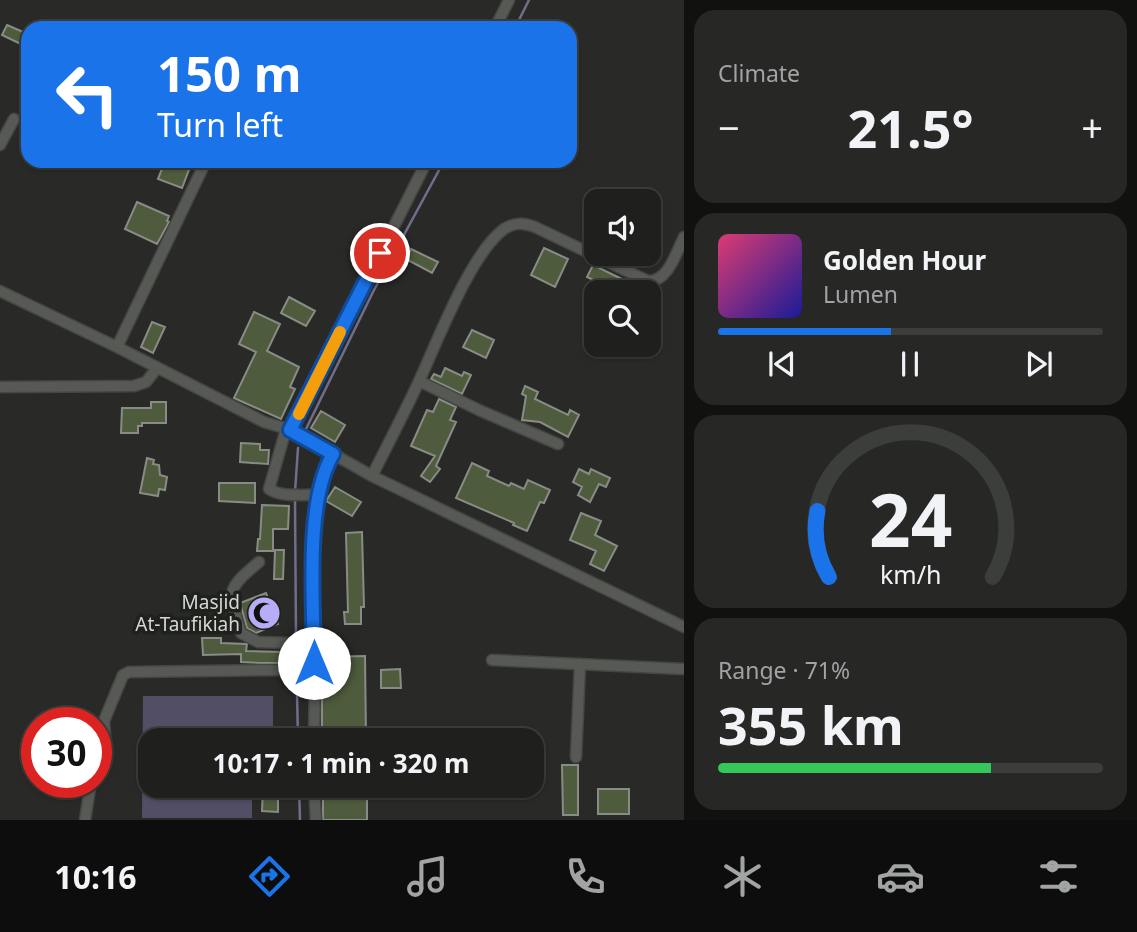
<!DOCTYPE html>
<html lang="en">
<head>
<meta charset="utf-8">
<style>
  body { margin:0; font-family:"Noto Sans",sans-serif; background:#272826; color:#f1f3f6; height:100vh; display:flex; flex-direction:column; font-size:26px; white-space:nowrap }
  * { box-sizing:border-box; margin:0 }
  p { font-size:23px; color:#a1a3a4 }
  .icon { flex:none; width:38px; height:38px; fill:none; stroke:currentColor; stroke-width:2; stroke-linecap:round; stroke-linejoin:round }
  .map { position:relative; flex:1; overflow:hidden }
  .sheet { display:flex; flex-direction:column; gap:10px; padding:10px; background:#111210; width:453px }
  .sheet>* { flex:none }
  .hud { position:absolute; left:21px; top:21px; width:556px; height:147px; border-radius:21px; box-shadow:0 2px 5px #0004,0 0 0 2px #3c3e3b; background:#1a73e8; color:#fff; overflow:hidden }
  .tools { position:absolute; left:584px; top:189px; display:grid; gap:14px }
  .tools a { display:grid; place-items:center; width:77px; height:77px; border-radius:14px; background:#1f201d; box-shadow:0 2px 5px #0004,0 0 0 2px #3c3e3b; font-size:35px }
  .speed { position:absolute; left:21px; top:707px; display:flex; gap:14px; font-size:35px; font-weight:700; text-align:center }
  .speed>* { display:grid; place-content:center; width:91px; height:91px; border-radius:50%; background:#1f201d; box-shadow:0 2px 5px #0004,0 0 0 2px #3c3e3b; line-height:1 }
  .speed .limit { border:10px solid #d22; background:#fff; color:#111 }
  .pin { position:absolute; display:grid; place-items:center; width:60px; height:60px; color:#fff; margin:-30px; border:4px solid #fff; border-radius:50%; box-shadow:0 2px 7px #0007 }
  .me { position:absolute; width:77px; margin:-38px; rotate:0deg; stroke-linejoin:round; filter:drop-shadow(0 0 5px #0008) }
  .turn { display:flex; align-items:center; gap:24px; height:147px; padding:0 21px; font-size:32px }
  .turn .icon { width:91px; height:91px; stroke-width:2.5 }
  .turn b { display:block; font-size:49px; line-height:60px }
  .big { font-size:52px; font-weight:700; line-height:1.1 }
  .sheet .widget { flex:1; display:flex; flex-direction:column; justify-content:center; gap:10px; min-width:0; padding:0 24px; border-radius:21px; background:#272826 }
  .sheet .dial { align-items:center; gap:0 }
  .dial svg { height:182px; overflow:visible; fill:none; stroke:#3c3e3b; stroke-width:7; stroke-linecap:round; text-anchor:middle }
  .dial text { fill:#f1f3f6; stroke:none }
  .song { display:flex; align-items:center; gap:21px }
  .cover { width:84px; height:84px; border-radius:10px; background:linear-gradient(135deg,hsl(340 70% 55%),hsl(240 70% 35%)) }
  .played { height:7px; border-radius:4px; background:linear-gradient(90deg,#1a73e8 45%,#3c3e3b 45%) }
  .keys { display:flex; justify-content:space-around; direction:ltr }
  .heat { display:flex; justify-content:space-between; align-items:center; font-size:38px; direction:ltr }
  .charge { height:10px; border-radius:5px; background:linear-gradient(90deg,#34c759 71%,#3c3e3b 0) }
  .trip { position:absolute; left:138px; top:728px; width:406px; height:70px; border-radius:21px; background:#1f201d; box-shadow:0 2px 5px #0004,0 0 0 2px #3c3e3b; font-weight:700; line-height:70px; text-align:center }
  .tab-bar { display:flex; height:112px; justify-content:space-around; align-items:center; background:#0c0d0c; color:#a1a3a4 }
  .tab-bar .icon { width:49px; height:49px }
  .tab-bar .selected { color:#1a73e8 }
  .tab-bar b { font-size:32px; color:#f1f3f6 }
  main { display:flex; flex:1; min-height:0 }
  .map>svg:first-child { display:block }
  .green { fill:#514e66 }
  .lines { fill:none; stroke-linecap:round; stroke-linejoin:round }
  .stream { stroke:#706d8d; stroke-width:2.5 }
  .building { fill:#4e5b3c; stroke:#898b87; stroke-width:2 }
  .minor-casing { stroke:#454643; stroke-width:13 }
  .minor { stroke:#575955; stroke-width:10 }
  .route-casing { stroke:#114b97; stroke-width:18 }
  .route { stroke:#1a73e8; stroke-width:12 }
  .slow { stroke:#f59e0b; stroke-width:12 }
  .labels { text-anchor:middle; stroke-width:7; stroke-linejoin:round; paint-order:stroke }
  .poi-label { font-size:19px; fill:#d6d7d5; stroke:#1f211d; text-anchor:end }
</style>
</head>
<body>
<main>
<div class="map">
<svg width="684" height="820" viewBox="0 0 684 820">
  <rect width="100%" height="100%" fill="#292a27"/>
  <path class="green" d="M143,696H273V740H150V786H252V818H142Z"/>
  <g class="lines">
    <path class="stream" d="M515,28L529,0
      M306,429L373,292L444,161
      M295,492L298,448
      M295,499L296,639
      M296,646L298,740
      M299,786L300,820"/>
  </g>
  <path class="building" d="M7,25L28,34L25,46L2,35Z
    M165,161H175L190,167L182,188L158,179Z
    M137,202L169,216L167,221L169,222L157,244L125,229Z
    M544,248L568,259L555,287L531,275Z
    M411,249L438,262L432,273L406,259Z
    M593,265L626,281L620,292H596L600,283L587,277Z
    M289,297L315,311L306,326L281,313Z
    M254,312L280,324L267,351L299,367L290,387L295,389L281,419L234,398L256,352L239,344Z
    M152,322L165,327L153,353L141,347Z
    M472,330L494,340L486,358L463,347Z
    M445,368L462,376L464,372L471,375L462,394L431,379L434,374L441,377Z
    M525,386L538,392L535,399L568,415L570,410L579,415L568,437L540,422L522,420L526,396L522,394Z
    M439,399L456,407L450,420L456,422L436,466L440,469L430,482L421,476L435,456L411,446L427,410L433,412Z
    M151,402H166V423H142V426H138V433H121L122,408H151Z
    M321,411L345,425L335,442L311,428Z
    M241,443L260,444V450H269L268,464L240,462Z
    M147,458L154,460L153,464L159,465L160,475L167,477L165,490L159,489L158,496L140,493Z
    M472,463L489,471L487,476L509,486L511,483L524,489L528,480L550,490L544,503L540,502L527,531L513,525L514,523L456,498Z
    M579,469L589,474L591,469L610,478L606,487L599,484L590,502L578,495L582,487L573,482Z
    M219,483H255V503L219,501Z
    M335,487L361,502L352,516L326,501Z
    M262,505L289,506L288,529H273V551H257L258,539H260Z
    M581,513L601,521L595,535L617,546L604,571L590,564L596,551L570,540Z
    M362,532L364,607H361V624H345L344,612H348L346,533Z
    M275,550H284L283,579H274Z
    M266,593L270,604L274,602L279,613L275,615L278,624L256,633L247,628L240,603Z
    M202,638H221V643L247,644L246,651L283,652V656L278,663H259L241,662V654L203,655Z
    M365,656L366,740H322V657Z
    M400,669L401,688H381V670Z
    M562,765H578V815H563Z
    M323,786H367V820H323Z
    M263,789H278V812L262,811Z
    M598,789H629V814H598Z"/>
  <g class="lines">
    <defs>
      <path id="minor" d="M495,28L509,0
        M0,145L14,119
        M0,291L117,347L264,422L291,430L372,476L684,627
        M117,347L206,161
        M419,381L481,411L558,444
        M0,387L134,386L146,382L157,368
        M286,429L269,489C283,498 302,494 318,495
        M291,430L427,161
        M372,476C388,444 405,412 420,379C438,340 471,253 504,229C515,222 523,223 535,227L648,281C668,282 676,253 684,237
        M259,562C224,591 229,591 241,633L258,642L290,643
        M492,660L684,669
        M314,740C315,696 315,651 314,606C314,556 307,499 333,454
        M576,757L580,664
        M96,766L106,750L104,721L123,675L129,672L279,670L284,668L291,658L290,643L314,641
        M314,786L316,820
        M85,820L91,782"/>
    </defs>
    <use href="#minor" class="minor-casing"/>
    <use href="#minor" class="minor"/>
  </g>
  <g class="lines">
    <defs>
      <path id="route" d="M314,663C314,605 304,503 333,454L290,430L380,253"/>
    </defs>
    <use href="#route" class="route-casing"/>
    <use href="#route" class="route"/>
    <path class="slow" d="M299,414L340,332"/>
  </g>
  <defs>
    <symbol id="mosque-disc" viewBox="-11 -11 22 22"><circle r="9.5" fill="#b6acf8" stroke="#1f211d"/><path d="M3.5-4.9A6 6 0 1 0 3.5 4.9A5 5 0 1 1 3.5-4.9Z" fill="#111"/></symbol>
  </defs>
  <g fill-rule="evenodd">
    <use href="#mosque-disc" x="245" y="594" width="38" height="38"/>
  </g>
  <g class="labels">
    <g class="poi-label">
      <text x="240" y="609">Masjid<tspan x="240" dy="22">At-Taufikiah</tspan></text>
    </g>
  </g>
</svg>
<div class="tools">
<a><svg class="icon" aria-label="sound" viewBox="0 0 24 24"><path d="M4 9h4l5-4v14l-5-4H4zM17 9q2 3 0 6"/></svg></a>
<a><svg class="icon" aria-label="search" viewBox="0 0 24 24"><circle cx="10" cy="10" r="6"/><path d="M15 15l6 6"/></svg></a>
</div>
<div class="speed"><div class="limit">30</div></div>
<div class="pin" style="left:380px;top:253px;background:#d93025"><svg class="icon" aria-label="arrive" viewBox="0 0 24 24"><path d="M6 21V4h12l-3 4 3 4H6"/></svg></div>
<svg class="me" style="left:314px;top:663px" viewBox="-20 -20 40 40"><circle r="19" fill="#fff"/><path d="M0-13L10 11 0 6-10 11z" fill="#1a73e8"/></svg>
<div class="trip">10:17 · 1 min · 320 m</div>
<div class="hud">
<div class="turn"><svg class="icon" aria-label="left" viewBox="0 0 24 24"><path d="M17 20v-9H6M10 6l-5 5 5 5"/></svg><div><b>150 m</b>Turn left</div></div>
</div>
</div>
<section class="sheet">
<div class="widget"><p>Climate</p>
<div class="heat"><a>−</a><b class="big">21.5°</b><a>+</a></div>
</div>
<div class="widget">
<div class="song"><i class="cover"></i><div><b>Golden Hour</b><p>Lumen</p></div></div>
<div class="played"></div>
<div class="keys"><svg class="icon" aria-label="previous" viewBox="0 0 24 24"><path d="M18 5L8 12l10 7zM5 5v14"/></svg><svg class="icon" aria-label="pause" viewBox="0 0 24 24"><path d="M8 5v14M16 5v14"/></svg><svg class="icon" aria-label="next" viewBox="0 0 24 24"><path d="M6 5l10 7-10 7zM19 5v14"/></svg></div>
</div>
<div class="widget dial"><svg viewBox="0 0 100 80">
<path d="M14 69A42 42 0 1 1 86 69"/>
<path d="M14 69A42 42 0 0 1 9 40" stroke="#1a73e8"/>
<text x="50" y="56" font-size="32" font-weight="700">24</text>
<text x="50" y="72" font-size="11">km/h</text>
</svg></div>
<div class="widget"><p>Range · 71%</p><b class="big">355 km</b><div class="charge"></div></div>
</section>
</main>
<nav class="tab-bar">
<b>10:16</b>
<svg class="icon selected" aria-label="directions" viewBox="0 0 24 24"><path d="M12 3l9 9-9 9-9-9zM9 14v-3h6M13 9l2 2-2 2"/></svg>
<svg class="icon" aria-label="music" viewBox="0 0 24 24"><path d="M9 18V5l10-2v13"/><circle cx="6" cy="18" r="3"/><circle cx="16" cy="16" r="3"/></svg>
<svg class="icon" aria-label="phone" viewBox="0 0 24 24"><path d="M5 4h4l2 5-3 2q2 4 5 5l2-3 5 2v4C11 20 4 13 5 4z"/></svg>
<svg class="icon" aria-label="climate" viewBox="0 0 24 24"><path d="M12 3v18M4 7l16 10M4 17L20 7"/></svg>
<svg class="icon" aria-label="car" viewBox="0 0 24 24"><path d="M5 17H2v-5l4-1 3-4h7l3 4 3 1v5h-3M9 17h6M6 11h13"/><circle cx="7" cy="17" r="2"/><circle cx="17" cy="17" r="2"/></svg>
<svg class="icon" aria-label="filters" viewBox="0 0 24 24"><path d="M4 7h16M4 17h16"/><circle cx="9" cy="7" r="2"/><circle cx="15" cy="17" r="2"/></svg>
</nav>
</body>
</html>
